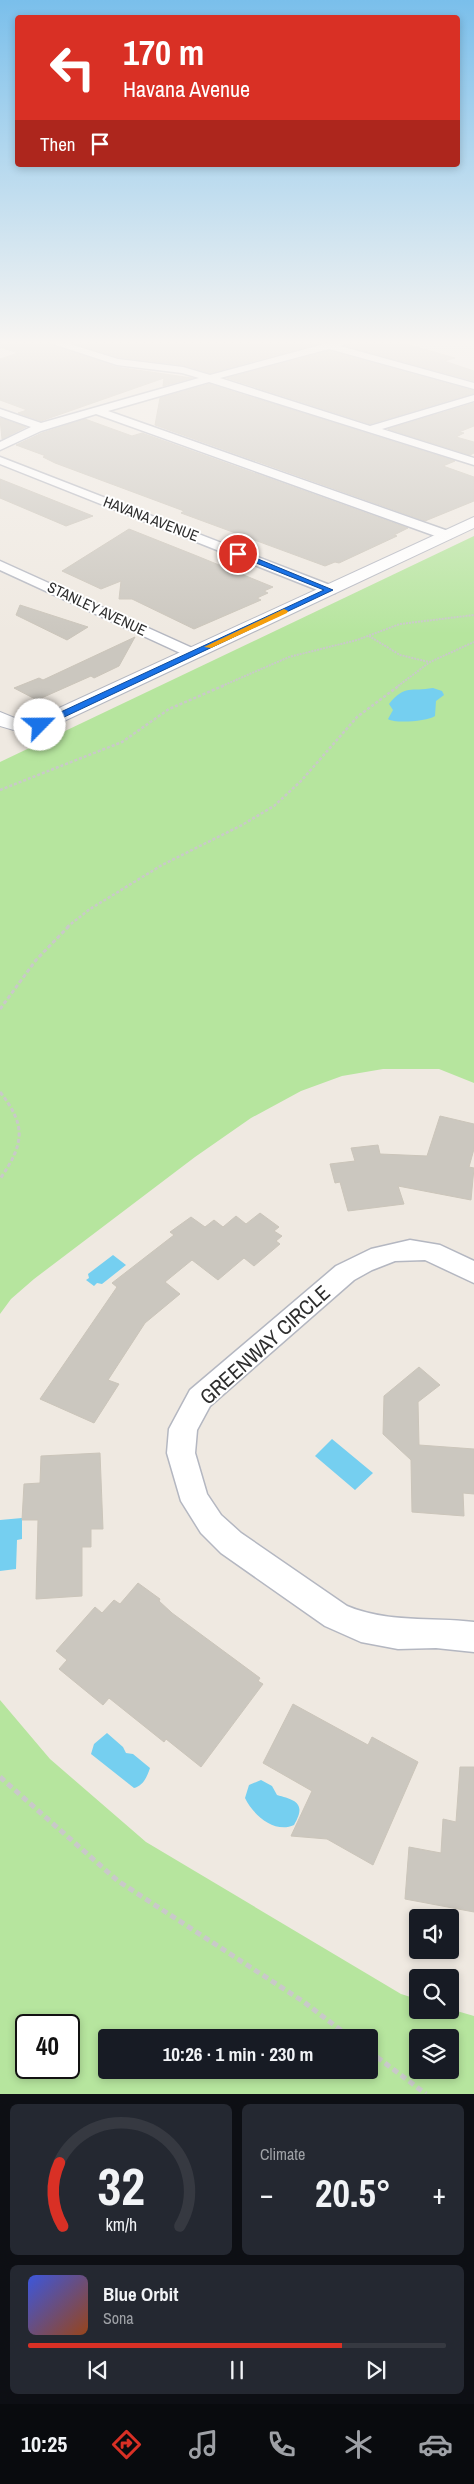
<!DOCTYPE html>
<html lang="en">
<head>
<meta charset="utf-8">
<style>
  body { margin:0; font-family:"Archivo Narrow",sans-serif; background:#242831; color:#f1f3f6; height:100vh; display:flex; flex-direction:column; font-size:19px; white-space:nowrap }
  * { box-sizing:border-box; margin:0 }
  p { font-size:16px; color:#9ea1a6 }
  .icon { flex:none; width:28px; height:28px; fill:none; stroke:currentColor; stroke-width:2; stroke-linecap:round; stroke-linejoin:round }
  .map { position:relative; height:2094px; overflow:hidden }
  .drawer { display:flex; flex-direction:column; gap:10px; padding:10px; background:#0d0f14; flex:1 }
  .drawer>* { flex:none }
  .hud { position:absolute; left:15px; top:15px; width:445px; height:152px; border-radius:5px; box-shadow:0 2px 8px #0003; background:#d93025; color:#fff; overflow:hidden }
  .buttons { position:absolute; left:409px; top:1909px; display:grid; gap:10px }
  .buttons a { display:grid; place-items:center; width:50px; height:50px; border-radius:5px; background:#171b24; box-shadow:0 2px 8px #0003; font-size:25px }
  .speed { position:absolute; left:15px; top:2014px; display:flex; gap:10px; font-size:25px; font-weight:700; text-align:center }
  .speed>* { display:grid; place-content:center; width:65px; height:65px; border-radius:50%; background:#171b24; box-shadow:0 2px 8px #0003; line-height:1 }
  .speed .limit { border:2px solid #111; border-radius:8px; background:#fff; color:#111 }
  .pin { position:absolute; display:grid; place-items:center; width:42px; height:42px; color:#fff; margin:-21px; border:2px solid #fff; border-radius:50%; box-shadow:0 1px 5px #0007 }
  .me { position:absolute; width:55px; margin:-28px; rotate:67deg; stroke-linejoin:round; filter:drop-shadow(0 0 4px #0008) }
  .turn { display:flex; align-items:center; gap:18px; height:105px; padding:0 25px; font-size:22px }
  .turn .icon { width:65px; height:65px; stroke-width:2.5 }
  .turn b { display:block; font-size:35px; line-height:42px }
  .then { display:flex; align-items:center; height:48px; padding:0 25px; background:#0003; gap:10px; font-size:19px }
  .big { font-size:38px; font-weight:700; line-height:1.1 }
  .drawer .tile { flex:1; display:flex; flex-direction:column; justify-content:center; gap:8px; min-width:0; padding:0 18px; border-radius:8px; background:#242831 }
  .drawer .dial { align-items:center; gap:0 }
  .dial svg { height:130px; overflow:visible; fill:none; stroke:#363941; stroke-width:7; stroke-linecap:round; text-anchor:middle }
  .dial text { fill:#f1f3f6; stroke:none }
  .song { display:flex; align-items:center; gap:15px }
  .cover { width:60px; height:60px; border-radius:8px; background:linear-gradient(135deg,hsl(230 70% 55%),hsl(20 70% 35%)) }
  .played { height:5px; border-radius:2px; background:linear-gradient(90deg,#d93025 75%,#363941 75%) }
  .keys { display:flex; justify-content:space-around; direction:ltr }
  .heat { display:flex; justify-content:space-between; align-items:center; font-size:28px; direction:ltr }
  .drawer .tiles { flex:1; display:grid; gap:10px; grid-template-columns:1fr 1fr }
  .tile:last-child { grid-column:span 2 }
  .trip { position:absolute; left:98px; top:2029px; width:280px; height:50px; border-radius:5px; background:#171b24; box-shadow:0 2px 8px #0003; font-weight:700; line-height:50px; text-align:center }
  .dock { display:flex; height:80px; justify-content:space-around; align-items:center; background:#090b0e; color:#9ea1a6 }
  .dock .icon { width:35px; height:35px }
  .dock .on { color:#d93025 }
  .dock b { font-size:22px; color:#f1f3f6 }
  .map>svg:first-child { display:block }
  .green { fill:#b6e59e; fill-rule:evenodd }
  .water { fill:#75cff0 }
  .building { fill:#cbc7bf; stroke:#cbc5ba }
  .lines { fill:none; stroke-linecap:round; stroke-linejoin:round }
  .minor-casing { stroke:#b4b7c1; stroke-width:3 }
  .tertiary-casing { stroke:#b4b7c1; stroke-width:2 }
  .path-far3 { stroke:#c9c9c9; stroke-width:2; stroke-dasharray:2 1; stroke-linecap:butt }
  .path-far2 { stroke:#c9c9c9; stroke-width:2.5; stroke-dasharray:3 2; stroke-linecap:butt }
  .path-far1 { stroke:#c9c9c9; stroke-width:3; stroke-dasharray:4 2.5; stroke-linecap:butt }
  .path { stroke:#c9c9c9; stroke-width:5; stroke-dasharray:6 4; stroke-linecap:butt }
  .minor { fill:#fff; fill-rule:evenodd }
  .tertiary { fill:#fff; fill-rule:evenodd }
  .route { fill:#1a73e8; stroke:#114b97 }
  .slow { fill:#f59e0b }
  .labels { text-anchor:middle; stroke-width:4; stroke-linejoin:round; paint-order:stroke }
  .far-street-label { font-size:15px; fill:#2e2e2e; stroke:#fff }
  .near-street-label { font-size:21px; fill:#2e2e2e; stroke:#fff }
</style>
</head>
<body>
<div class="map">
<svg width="474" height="2094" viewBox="0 0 474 2094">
  <rect width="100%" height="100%" fill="#efe9e1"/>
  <path class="green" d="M474,536V1083L439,1069H383L342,1076L301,1091L251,1118L195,1157L34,1279L11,1299L0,1314V762Z
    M0,1700L50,1759L146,1842L401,1994L417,1999L418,2010L450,2009L474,2016V2094H0ZM26,2025H69V2068H26ZM106,2038H369V2070H106ZM418,2038H450V2070H418Z"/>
  <path class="water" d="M433,688L442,691L444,695L436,701L435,716C428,721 395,724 388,719L393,710L389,704C405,684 411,692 433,688Z
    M113,1255L126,1265L102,1284L97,1283L94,1286L86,1280L89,1278L88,1274Z
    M332,1439L373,1473L355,1490L315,1456Z
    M22,1518V1539L17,1540L16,1569L0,1571V1520Z
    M107,1733L123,1747L126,1753L133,1754L150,1768C147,1777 143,1786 134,1788L91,1754L94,1744Z
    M261,1780L272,1786L277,1795C295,1800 307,1803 294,1825C275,1834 253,1815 245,1798L249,1785Z"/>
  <path class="building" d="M0,341H42L116,367L192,378L163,386L164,378L41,421L18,413L27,410L0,400V359L18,353L0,347Z
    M67,341H327L210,373L183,365L118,357Z
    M355,341H396L455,358L444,361L474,371V381L346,346Z
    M329,351L474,391V393L370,424L227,378Z
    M209,384L455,461L443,466L474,477V501L425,521L155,425L160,398Z
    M474,403V426L459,432L464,433L456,437L474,442V453L470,455L388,429Z
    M0,419L1,418L26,427L2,439Z
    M85,419L132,436L142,433L408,528L394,535L397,536L339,563L335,562L325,566L181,513L184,511L55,463L43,457L46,456L16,445L42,433Z
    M0,479L93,516L66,526L0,498Z
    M129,529L197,556L273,587L264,591L268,593L257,598L261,600L194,629L132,599H119L121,581L101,589L62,571Z
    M20,605L88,627L67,640L16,615Z
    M135,637L119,666L94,678L91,676L37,700L14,688L39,678L43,680Z
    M440,1116L474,1124V1149L469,1167L474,1168L471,1200L398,1186L404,1204L348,1211L340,1182L335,1183L330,1164L355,1161L351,1148L378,1145L380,1154L427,1156Z
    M260,1213L279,1227L274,1231L282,1236L276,1241L280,1244L254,1266L244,1258L218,1280L192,1260L165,1282L180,1294L145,1323L108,1380L119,1384L94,1423L40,1399L117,1287L112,1283L174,1235L170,1232L191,1217L205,1227L214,1220L223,1227L236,1216L246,1224Z
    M419,1367L440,1385L418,1402L419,1445L474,1449V1494L463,1493L464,1516L412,1512L411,1460L383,1434L384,1396Z
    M100,1453L103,1529H91V1547H82V1596L36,1599L38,1520H22L24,1484L40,1483L41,1456Z
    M138,1583L160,1599L159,1601L172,1613L260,1678L258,1681L263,1684L201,1767L166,1739L164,1742L109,1698L103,1705L59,1669L67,1660L56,1651L95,1607L102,1613L114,1600L120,1604Z
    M293,1704L368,1745L372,1737L418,1762L373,1865L327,1839L291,1836L312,1791L263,1763Z
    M460,1767H474V1912L405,1899L409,1847L441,1853L443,1819L456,1822Z"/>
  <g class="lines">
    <defs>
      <path id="minor" d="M44,341H60L118,359L183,367L210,375L335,341H353L340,346L474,383V389L329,349L220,378L370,426L474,395V401L382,429L474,458V465L209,382L108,411L451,532L452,535L451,538H441L96,414L41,431L0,450V442L31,427L0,416V409L41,423L199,378L182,373L117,365Z
        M0,457L335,587L337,590L335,593H325L0,464Z
        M0,561L199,651L201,654L194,658L189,657L0,570Z
        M410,1240L440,1245L474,1261V1283L425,1260L395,1261L372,1270L354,1280L210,1406L197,1430L195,1453L207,1494L221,1515L241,1533L347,1606C387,1623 431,1617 474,1622V1652L436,1648L398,1649L361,1642L325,1626L221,1553L201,1533L181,1501L167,1453L169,1429L190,1390L336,1266L371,1249Z"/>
      <path id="tertiary" d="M474,517V528L47,729L24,733L0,726V712L22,721L33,720Z"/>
    </defs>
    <use href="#minor" class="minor-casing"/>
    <use href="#tertiary" class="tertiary-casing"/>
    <path class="path-far3" d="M369,636L400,655L429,662
      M222,686L289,657L357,640L400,624L474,615
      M398,686L430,662L474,642"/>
    <path class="path-far2" d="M0,790L122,742L169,709L225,685
      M67,927L90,909L162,865L242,825L274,806L301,781L357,717L400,685"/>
    <path class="path-far1" d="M0,1009L36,960L69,926
      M0,1092C27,1126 24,1144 0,1179"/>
    <path class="path" d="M0,1777L118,1881L304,2002L351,2038
      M369,2051L426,2094"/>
    <use href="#minor" class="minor"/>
    <use href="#tertiary" class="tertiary"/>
  </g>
  <linearGradient id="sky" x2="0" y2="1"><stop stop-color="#7abfeb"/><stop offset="0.54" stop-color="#f8f5f2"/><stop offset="1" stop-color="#f8f5f2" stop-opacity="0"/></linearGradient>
  <rect width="474" height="634" fill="url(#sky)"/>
  <path class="route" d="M236,552H241L333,590L43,727H37V723L324,590L236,555Z"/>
  <path class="slow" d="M284,609L288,611L287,613L211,648L204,647Z"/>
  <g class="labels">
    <g class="far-street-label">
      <text transform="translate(151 519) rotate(21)" y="5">HAVANA AVENUE</text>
      <text transform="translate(97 609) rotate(25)" y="5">STANLEY AVENUE</text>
    </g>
    <g class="near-street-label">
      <text transform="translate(265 1345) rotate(-42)" y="7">GREENWAY CIRCLE</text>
    </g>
  </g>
</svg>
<div class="buttons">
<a><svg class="icon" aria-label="sound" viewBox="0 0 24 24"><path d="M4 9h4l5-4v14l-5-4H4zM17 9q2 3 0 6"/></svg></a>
<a><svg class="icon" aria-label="search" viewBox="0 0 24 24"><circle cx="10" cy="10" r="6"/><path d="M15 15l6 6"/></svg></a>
<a><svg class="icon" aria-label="layers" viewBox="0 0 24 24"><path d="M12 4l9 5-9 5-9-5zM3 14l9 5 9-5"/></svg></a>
</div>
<div class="speed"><div class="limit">40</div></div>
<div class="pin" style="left:238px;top:554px;background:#d93025"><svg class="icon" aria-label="arrive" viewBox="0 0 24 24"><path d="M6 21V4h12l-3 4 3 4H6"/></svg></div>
<svg class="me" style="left:40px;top:725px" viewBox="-20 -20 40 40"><circle r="19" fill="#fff"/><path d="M0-13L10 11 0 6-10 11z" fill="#1a73e8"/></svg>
<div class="trip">10:26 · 1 min · 230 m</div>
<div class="hud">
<div class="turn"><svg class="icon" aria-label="left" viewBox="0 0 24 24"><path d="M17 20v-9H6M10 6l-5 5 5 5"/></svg><div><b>170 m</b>Havana Avenue</div></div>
<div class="then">Then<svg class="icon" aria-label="arrive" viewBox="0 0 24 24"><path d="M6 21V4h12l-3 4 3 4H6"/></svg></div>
</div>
</div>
<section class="drawer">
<div class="tiles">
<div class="tile dial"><svg viewBox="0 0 100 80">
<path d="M14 69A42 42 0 1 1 86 69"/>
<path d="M14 69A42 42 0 0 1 12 30" stroke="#d93025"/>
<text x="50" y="56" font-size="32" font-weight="700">32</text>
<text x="50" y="72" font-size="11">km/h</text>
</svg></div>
<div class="tile"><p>Climate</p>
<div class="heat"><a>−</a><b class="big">20.5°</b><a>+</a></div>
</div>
<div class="tile">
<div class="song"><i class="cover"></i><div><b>Blue Orbit</b><p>Sona</p></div></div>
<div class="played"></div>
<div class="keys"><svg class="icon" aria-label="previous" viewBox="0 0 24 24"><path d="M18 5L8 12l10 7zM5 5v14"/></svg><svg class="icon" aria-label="pause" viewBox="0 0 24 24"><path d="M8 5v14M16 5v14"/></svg><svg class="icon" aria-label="next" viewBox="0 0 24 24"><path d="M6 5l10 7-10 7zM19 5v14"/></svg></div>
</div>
</div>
</section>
<nav class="dock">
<b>10:25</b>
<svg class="icon on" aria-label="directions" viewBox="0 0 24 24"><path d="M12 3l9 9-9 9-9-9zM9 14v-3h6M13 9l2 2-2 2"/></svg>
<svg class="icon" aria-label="music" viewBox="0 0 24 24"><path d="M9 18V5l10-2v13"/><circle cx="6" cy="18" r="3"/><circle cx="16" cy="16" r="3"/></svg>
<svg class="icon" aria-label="phone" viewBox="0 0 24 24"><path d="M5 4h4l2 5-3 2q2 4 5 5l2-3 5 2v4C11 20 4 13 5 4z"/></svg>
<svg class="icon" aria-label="climate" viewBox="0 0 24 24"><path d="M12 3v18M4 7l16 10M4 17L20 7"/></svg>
<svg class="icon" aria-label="car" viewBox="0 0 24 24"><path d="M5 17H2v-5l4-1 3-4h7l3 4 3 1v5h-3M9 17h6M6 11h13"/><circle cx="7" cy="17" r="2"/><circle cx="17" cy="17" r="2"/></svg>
</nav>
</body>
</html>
